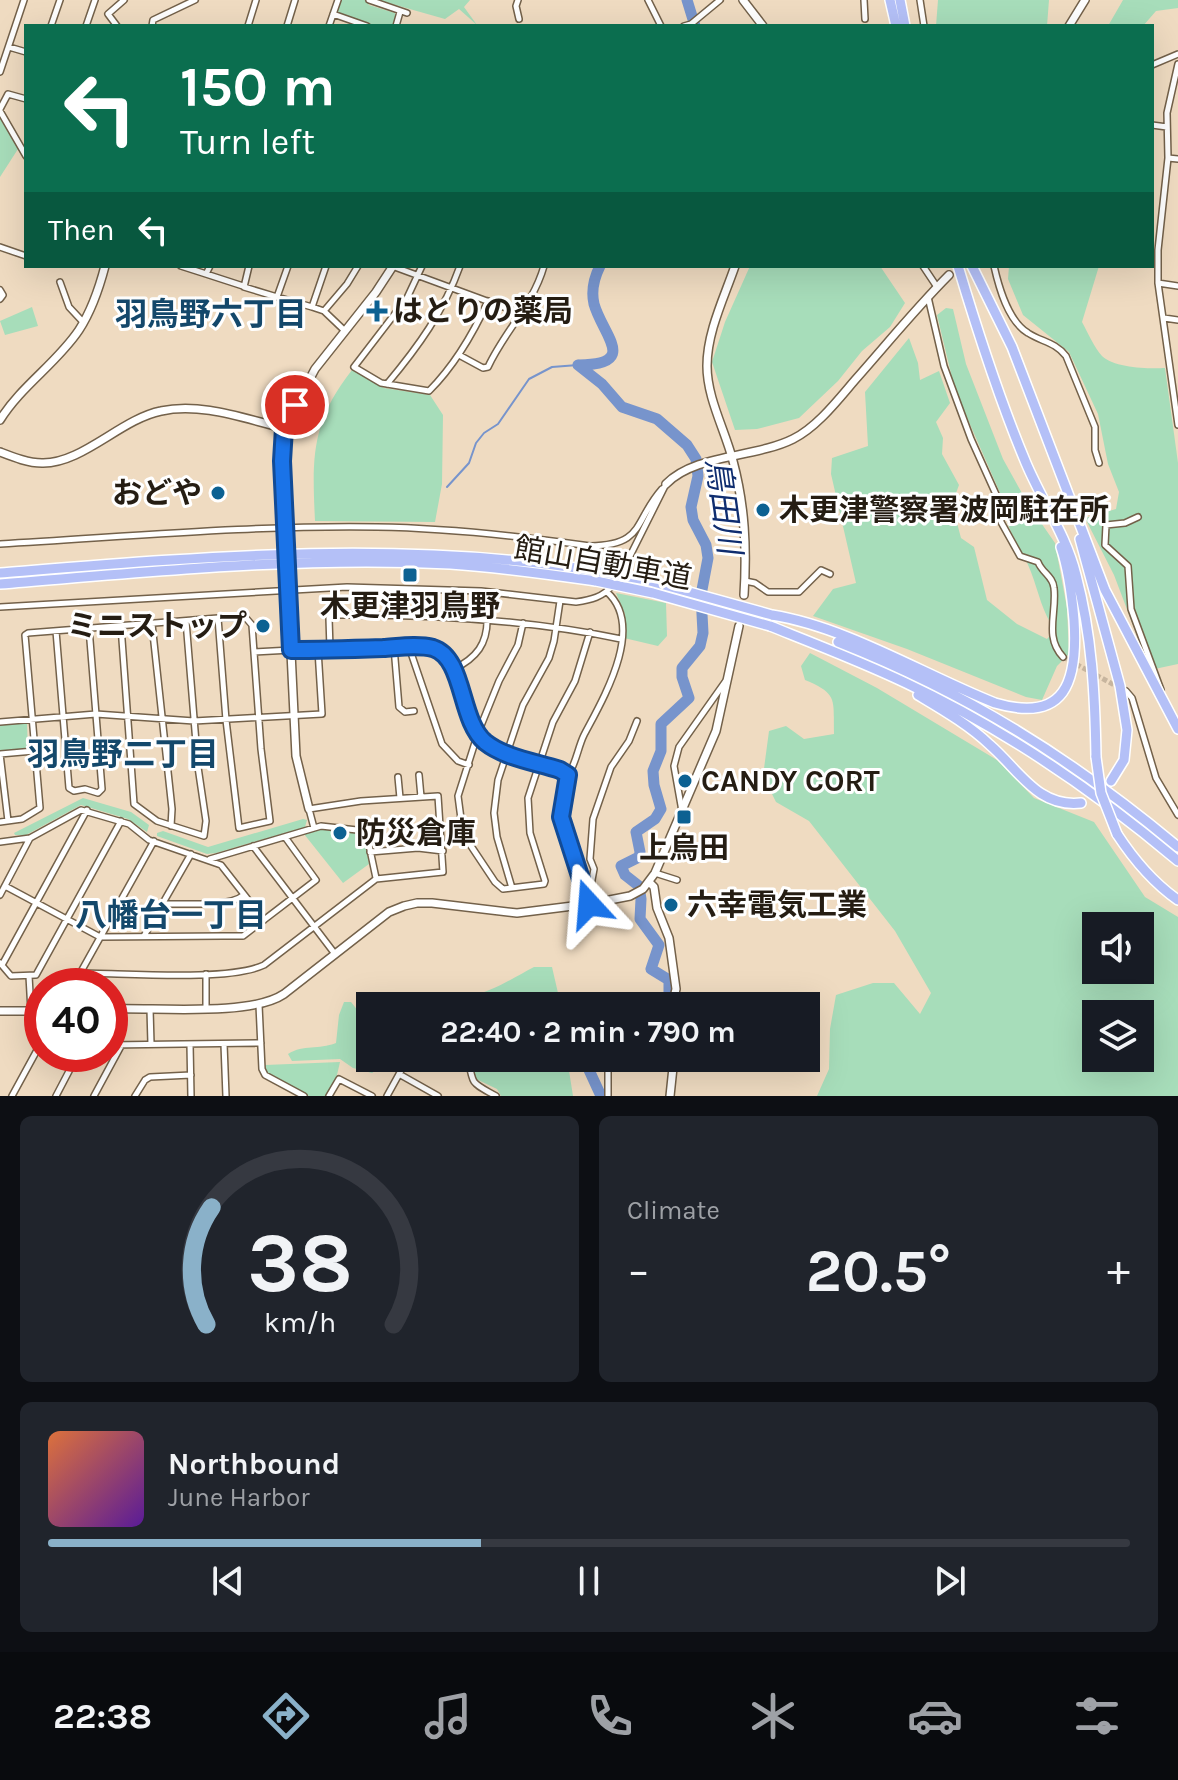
<!DOCTYPE html>
<html lang="en">
<head>
<meta charset="utf-8">
<style>
  body { margin:0; font-family:Karla,"Noto Sans JP",sans-serif; background:#20242c; color:#f1f3f6; height:100vh; display:flex; flex-direction:column; font-size:30px; white-space:nowrap }
  * { box-sizing:border-box; margin:0 }
  p { font-size:26px; color:#9ea1a6 }
  .icon { flex:none; width:44px; height:44px; fill:none; stroke:currentColor; stroke-width:2; stroke-linecap:round; stroke-linejoin:round }
  .map { position:relative; height:1096px; overflow:hidden }
  .sheet { display:flex; flex-direction:column; gap:20px; padding:20px; background:#0d0f14; flex:1 }
  .sheet>* { flex:none }
  .top-card { position:absolute; left:24px; top:24px; width:1130px; height:244px; border-radius:0px; box-shadow:0 8px 32px #0002; background:#0b6e4f; color:#fff; overflow:hidden }
  .buttons { position:absolute; left:1082px; top:912px; display:grid; gap:16px }
  .buttons a { display:grid; place-items:center; width:72px; height:72px; border-radius:0px; background:#171b24; box-shadow:0 8px 32px #0002; font-size:40px }
  .speed { position:absolute; left:24px; top:968px; display:flex; gap:16px; font-size:40px; font-weight:700; text-align:center }
  .speed>* { display:grid; place-content:center; width:104px; height:104px; border-radius:50%; background:#171b24; box-shadow:0 8px 32px #0002; line-height:1 }
  .speed .limit { border:12px solid #d22; background:#fff; color:#111 }
  .pin { position:absolute; display:grid; place-items:center; width:68px; height:68px; color:#fff; margin:-34px; border:4px solid #fff; border-radius:50%; box-shadow:0 2px 8px #0007 }
  .me { position:absolute; width:88px; margin:-44px; rotate:341deg; stroke-linejoin:round; filter:drop-shadow(0 0 6px #0008) }
  .turn { display:flex; align-items:center; gap:28px; height:168px; padding:0 24px; font-size:36px }
  .turn .icon { width:104px; height:104px; stroke-width:2.5 }
  .turn b { display:block; font-size:56px; line-height:68px }
  .then { display:flex; align-items:center; height:76px; padding:0 24px; background:#0003; gap:16px; font-size:30px }
  .big { font-size:60px; font-weight:700; line-height:1.1 }
  .sheet .tile { flex:1; display:flex; flex-direction:column; justify-content:center; gap:12px; min-width:0; padding:0 28px; border-radius:12px; background:#20242c }
  .sheet .dial { align-items:center; gap:0 }
  .dial svg { height:208px; overflow:visible; fill:none; stroke:#363941; stroke-width:7; stroke-linecap:round; text-anchor:middle }
  .dial text { fill:#f1f3f6; stroke:none }
  .song { display:flex; align-items:center; gap:24px }
  .cover { width:96px; height:96px; border-radius:12px; background:linear-gradient(135deg,hsl(20 70% 55%),hsl(270 70% 35%)) }
  .played { height:8px; border-radius:4px; background:linear-gradient(90deg,#8ab1c9 40%,#363941 40%) }
  .keys { display:flex; justify-content:space-around; direction:ltr }
  .heat { display:flex; justify-content:space-between; align-items:center; font-size:44px; direction:ltr }
  .sheet .tiles { flex:1; display:grid; gap:20px; grid-template-columns:1fr 1fr }
  .tile:last-child { grid-column:span 2 }
  .trip { position:absolute; left:356px; top:992px; width:464px; height:80px; border-radius:0px; background:#171b24; box-shadow:0 8px 32px #0002; font-weight:700; line-height:80px; text-align:center }
  .tabs { display:flex; height:128px; justify-content:space-around; align-items:center; background:#090b0e; color:#9ea1a6 }
  .tabs .icon { width:56px; height:56px }
  .tabs .on { color:#8ab1c9 }
  .tabs b { font-size:36px; color:#f1f3f6 }
  .map>svg:first-child { display:block }
  .green { fill:#a7ddba; fill-rule:evenodd }
  .lines { fill:none; stroke-linecap:round; stroke-linejoin:round }
  .stream { stroke:#7794cc; stroke-width:2 }
  .river { stroke:#7794cc; stroke-width:11 }
  .street-tunnel { stroke:#c7b59e; stroke-width:5; stroke-dasharray:5 2.5; stroke-linecap:butt }
  .street-casing { stroke:#73614a; stroke-width:8 }
  .secondary-casing { stroke:#73614a; stroke-width:10 }
  .highway-casing { stroke:#fff; stroke-width:12 }
  .street { stroke:#fff; stroke-width:5 }
  .secondary { stroke:#fff; stroke-width:7 }
  .highway { stroke:#b4c0f7; stroke-width:9 }
  .secondary-bridge-casing { stroke:#73614a; stroke-width:10; stroke-linecap:butt }
  .highway-bridge-casing { stroke:#fff; stroke-width:12; stroke-linecap:butt }
  .secondary-bridge { stroke:#fff; stroke-width:7 }
  .highway-bridge { stroke:#b4c0f7; stroke-width:9 }
  .route-casing { stroke:#114b97; stroke-width:20 }
  .route { stroke:#1a73e8; stroke-width:14 }
  .poi-dot { fill:#0c6192; stroke:#fff; stroke-width:3 }
  .labels { text-anchor:middle; stroke-width:6; stroke-linejoin:round; paint-order:stroke }
  .poi-label { font-size:30px; font-weight:bold; fill:#251d13; stroke:#fff; text-anchor:start }
  .street-label { font-size:30px; fill:#251d13; stroke:#fff }
  .neighbourhood-label { font-size:32px; font-weight:bold; fill:#14486b; stroke:#fff }
  .water-label { font-size:32px; font-style:italic; fill:#0f2d6f; stroke:#fff }
</style>
</head>
<body>
<div class="map">
<svg width="1178" height="1096" viewBox="0 0 1178 1096">
  <rect width="100%" height="100%" fill="#efdbc1"/>
  <path class="green" d="M341,0H366L369,5L395,13L396,16L393,26H375L336,14Z
    M378,0H470L464,7L477,25L459,9L445,19Z
    M938,0H1049L1047,26H936Z
    M1123,0H1178V8L1156,11L1143,26H1108Z
    M0,118L18,149L0,177Z
    M750,266H880L905,303L890,327L862,351L838,381L799,418L757,429L735,430L712,362L725,322Z
    M1009,266H1099L1082,322C1088,333 1094,347 1102,356C1114,368 1149,369 1165,368L1178,463V664L1150,670L1114,575L1085,518L1116,509L1119,492L1108,464L1098,414L1069,352L1023,315L1008,279Z
    M32,307L38,326L5,335L0,321Z
    M946,308L953,309L966,364L1003,459L1028,504L1055,543L1067,608L1069,654L1057,666L1042,700L1026,697L907,649L813,616L833,589L856,583L831,474L832,458L868,446L865,392L909,338L918,363L920,380L939,371L950,403L936,422L943,438L942,454L959,485L952,504L961,538L974,547L987,600L1017,624L1047,639L1055,630C1042,612 1039,593 1031,572C1022,547 1004,530 1004,502L955,390L937,315Z
    M352,370L384,388L430,395L443,415L442,484L435,522L315,521C312,458 311,422 352,370Z
    M616,593L666,603L667,636L658,646L624,638L625,614Z
    M810,653L877,688L997,760L1034,798L1094,822L1145,897L1178,917V1096H817L829,1069L830,1029L836,995L873,983H894L920,1014L931,993L895,931L809,821L776,802L763,776L769,731L786,726L804,739L834,734C833,700 839,694 805,680L801,666ZM1096,926H1140V970H1096ZM1096,1014H1140V1058H1096Z
    M27,723L28,750L0,752V725Z
    M83,798L131,812L149,825L147,832L128,819L81,805L26,835H15L14,833Z
    M303,819L307,820L305,827L216,853L207,854L157,836V833L163,831L208,847Z
    M324,829L361,832L364,836L369,864L343,883L304,834Z
    M534,967H552L561,1006H382C410,986 442,1004 472,996C493,991 515,977 534,967Z
    M344,1002H351L363,1017L370,1014V1058H394L372,1073L353,1068L340,1059L292,1061L288,1054C304,1044 318,1050 336,1043L339,1015Z
    M475,1058H567L573,1096H501L497,1089L474,1078Z
    M340,1062L337,1075L326,1096H309L267,1072L265,1065Z"/>
  <g class="lines">
    <path class="stream" d="M447,487L469,463L476,443L484,433L498,424L529,379L552,367L578,365"/>
    <path class="river" d="M687,0L695,26
      M578,365L602,384L622,407L657,419L687,445L696,459L698,476L691,507L693,520L706,545L708,558L701,595L703,633L700,646L682,668V677L689,698L661,724V751L653,771L654,785L661,809L655,819L636,832L640,852L639,857L621,866L625,875L639,886L641,899L640,919L659,945L651,969L669,980V997L653,1006
      M579,365C639,364 603,336 594,304C591,291 594,278 600,266
      M593,1058L589,1070L601,1096"/>
    <path class="street-tunnel" d="M1063,657L1118,687"/>
    <defs>
      <path id="street" d="M369,0L407,13
        M518,0L516,6L519,19
        M648,0L661,26
        M864,0L865,19
        M920,0L924,26
        M333,14L367,26
        M51,26L60,0
        M86,26L95,0
        M117,26L108,14L124,0
        M152,26L153,20L195,0
        M248,26L256,0
        M287,26L295,0
        M329,26L338,0
        M396,26L400,12
        M684,26L691,24L720,0
        M9,47L26,52
        M1178,64L1167,113L1168,158L1158,250V283L1178,425
        M1152,65L1178,54
        M0,72L24,0
        M0,109L8,94L26,99
        M0,111L26,156
        M1152,125L1167,127
        M1168,158L1178,159
        M0,247L26,256
        M181,266L206,274L210,266
        M249,266L244,287L277,297L288,266
        M326,266L312,307L324,311L347,284L358,266
        M392,266L506,308
        M422,266L407,298L354,367L381,383L429,391C455,365 473,334 488,301
        M923,266L937,287
        M994,266C999,288 1008,321 1028,333C1042,342 1055,342 1066,356L1095,427V450L1099,463
        M206,274L243,286
        M60,282L69,307L83,322
        M1158,283L1178,286
        M0,290L3,295L0,299
        M277,297L312,307
        M928,297L944,366L971,439L999,501L1001,522L1020,556L1038,562C1042,573 1053,576 1054,588C1057,613 1044,637 1063,657
        M324,311L345,331
        M1164,318L1178,320
        M459,355L483,368L488,367C504,332 533,305 544,266
        M387,384C418,347 444,311 460,266
        M1138,517L1125,523L1106,525L1105,545L1128,566L1131,609L1161,690
        M0,544C125,537 252,525 377,527C449,528 519,536 590,546C645,545 633,522 662,489
        M621,574L666,484
        M745,581L755,583L768,592H799L821,570L830,574
        M0,607L347,587L481,591L576,602C591,600 603,597 613,585
        M523,623L518,645L499,681L478,733L458,796L463,834L495,882L503,889L544,884L545,881L530,833L528,798L553,722L575,681L590,632
        M152,624L172,809L171,826
        M121,626L134,804L157,821L204,836L206,821L198,767L186,621
        M56,631L69,788L74,791L85,789L98,793L102,789L89,628
        M394,647L399,707L405,712L414,711
        M409,647L442,744L458,761L469,765
        M330,649L329,618L332,615C429,614 525,619 621,639
        M254,652L291,650
        M454,669C476,658 488,644 487,618
        M1126,691L1132,698L1156,778L1178,815
        M0,722L96,714L194,721L322,714L318,650
        M0,754L8,821
        M0,754L34,751
        M419,775L421,797
        M568,775C576,764 578,747 584,735C603,699 646,627 607,592
        M398,777L400,798
        M682,811L674,766L679,747L725,682
        M0,822L22,819L40,808L25,635L28,633L218,618H246L252,625L261,749L270,821L239,828L226,720L218,618
        M0,842L30,838L81,810L129,824L149,840L221,865L264,920
        M253,846L335,954
        M370,852L418,848L443,851
        M210,859L321,826L366,831L376,878
        M655,873L677,880
        M5,886L100,937L223,936H243L316,880L285,837
        M512,888L497,837L494,813L498,780L523,705L549,658L554,641L560,601
        M0,895L30,838
        M589,896L594,869L590,859L593,819L611,767L629,741L637,721
        M163,904C184,903 228,908 244,895
        M144,936L191,854
        M0,963L11,976L36,975L121,821
        M2,965L87,810
        M80,973C124,973 228,982 264,965L376,879L443,872L438,796L361,801L309,809L314,828
        M29,976L31,1011
        M73,986L154,841
        M259,1005L262,1069L265,1075L304,1096
        M206,1008V974
        M150,1009L151,1044
        M190,1044L191,1096
        M224,1044L226,1096
        M110,1045L261,1043
        M468,1058C473,1086 471,1082 496,1096
        M399,1074L438,1096
        M12,1096L42,1041
        M56,1096L78,1054
        M94,1096L121,1046
        M135,1096L145,1080L150,1077L191,1075
        M329,1096L339,1079L372,1096
        M387,1096L408,1058
        M608,1096V1072L612,1058"/>
      <path id="secondary" d="M743,0L763,26
        M1069,26L1085,0
        M735,266C724,298 707,332 707,366C707,398 725,430 733,461C745,506 747,548 744,595
        M0,420C21,386 57,363 79,330C92,310 99,289 105,266
        M0,452C13,457 28,463 42,463C82,464 121,419 161,411C201,402 245,419 284,428
        M666,484C695,454 755,458 793,439C817,427 837,401 855,380C886,345 916,308 949,275
        M285,529L282,461L284,428L315,369L376,292L393,266
        M288,590L296,756L309,809
        M291,650C322,650 353,649 383,648C399,647 418,644 432,649C465,658 459,720 485,742C505,758 536,762 560,770L568,775L561,817L589,904
        M649,882L654,887L657,908L669,938L676,989L672,1006
        M110,1009C153,1007 250,1017 284,994L389,912L404,906L417,903H432L517,913L589,904L630,896L643,889L655,873L716,731L739,626
        M0,1011H42
        M670,1096L674,1058"/>
      <path id="highway" d="M890,0L896,26
        M900,0L905,26
        M958,266C978,333 999,399 1026,463C1042,501 1066,535 1076,575C1092,635 1095,695 1096,757
        M972,266L1012,347L1105,590L1178,729
        M1080,539L1120,686L1127,730L1124,760L1111,781
        M0,573C199,557 398,539 596,571
        M0,584C149,572 301,556 450,564C499,567 547,574 596,581
        M772,615C847,627 924,675 995,703C1066,724 1078,681 1074,620C1072,596 1069,571 1061,547
        M770,626C815,644 862,662 906,683C1004,729 1095,791 1178,861
        M838,642C967,693 1071,758 1178,847
        M918,695C943,710 969,725 990,745C1019,770 1038,808 1081,803
        M1117,834C1134,860 1152,882 1178,900"/>
    </defs>
    <use href="#street" class="street-casing"/>
    <use href="#secondary" class="secondary-casing"/>
    <use href="#highway" class="highway-casing"/>
    <use href="#street" class="street"/>
    <use href="#secondary" class="secondary"/>
    <use href="#highway" class="highway"/>
    <defs>
      <path id="secondary-bridge" d="M285,529L288,590"/>
      <path id="highway-bridge" d="M596,571L646,580L772,615
        M596,581L653,593L770,626
        M1096,757L1101,793L1117,834"/>
    </defs>
    <use href="#secondary-bridge" class="secondary-bridge-casing"/>
    <use href="#highway-bridge" class="highway-bridge-casing"/>
    <use href="#secondary-bridge" class="secondary-bridge"/>
    <use href="#highway-bridge" class="highway-bridge"/>
  </g>
  <g class="lines">
    <defs>
      <path id="route" d="M295,405L284,428L282,461L291,650C322,650 353,649 383,648C399,647 418,644 433,648C465,658 459,720 485,742C505,758 536,762 560,770L568,775L561,817L589,904"/>
    </defs>
    <use href="#route" class="route-casing"/>
    <use href="#route" class="route"/>
  </g>
  <g class="poi-dot">
    <path d="M373 299h8v8h8v8h-8v8h-8v-8h-8v-8h8z"/>
    <circle cx="218" cy="493" r="8"/>
    <circle cx="763" cy="510" r="8"/>
    <rect x="402" y="567" width="16" height="16" rx="4"/>
    <circle cx="263" cy="626" r="8"/>
    <circle cx="685" cy="781" r="8"/>
    <rect x="676" y="809" width="16" height="16" rx="4"/>
    <circle cx="340" cy="833" r="8"/>
    <circle cx="671" cy="905" r="8"/>
  </g>
  <g class="labels">
    <g class="poi-label">
      <text x="393" y="321">はとりの薬局</text>
      <text x="202" y="503" text-anchor="end">おどや</text>
      <text x="779" y="520">木更津警察署波岡駐在所</text>
      <text x="410" y="616" text-anchor="middle">木更津羽鳥野</text>
      <text x="247" y="636" text-anchor="end">ミニストップ</text>
      <text x="701" y="791">CANDY CORT</text>
      <text x="356" y="843">防災倉庫</text>
      <text x="684" y="858" text-anchor="middle">上烏田</text>
      <text x="687" y="915">六幸電気工業</text>
    </g>
    <g class="street-label">
      <text transform="translate(603 563) rotate(10)" y="10">館山自動車道</text>
    </g>
    <g class="neighbourhood-label">
      <text x="211" y="325">羽鳥野六丁目</text>
      <text x="123" y="765">羽鳥野二丁目</text>
      <text x="171" y="926">八幡台一丁目</text>
    </g>
    <g class="water-label">
      <text transform="translate(724 506) rotate(82)" y="11">鳥田川</text>
    </g>
  </g>
</svg>
<div class="buttons">
<a><svg class="icon" aria-label="sound" viewBox="0 0 24 24"><path d="M4 9h4l5-4v14l-5-4H4zM17 9q2 3 0 6"/></svg></a>
<a><svg class="icon" aria-label="layers" viewBox="0 0 24 24"><path d="M12 4l9 5-9 5-9-5zM3 14l9 5 9-5"/></svg></a>
</div>
<div class="speed"><div class="limit">40</div></div>
<div class="pin" style="left:295px;top:405px;background:#d93025"><svg class="icon" aria-label="arrive" viewBox="0 0 24 24"><path d="M6 21V4h12l-3 4 3 4H6"/></svg></div>
<svg class="me" style="left:589px;top:904px" viewBox="-20 -20 40 40"><path d="M0-17L14 15 0 8-14 15z" fill="#1a73e8" stroke="#fff" stroke-width="4"/></svg>
<div class="trip">22:40 · 2 min · 790 m</div>
<div class="top-card">
<div class="turn"><svg class="icon" aria-label="left" viewBox="0 0 24 24"><path d="M17 20v-9H6M10 6l-5 5 5 5"/></svg><div><b>150 m</b>Turn left</div></div>
<div class="then">Then<svg class="icon" aria-label="left" viewBox="0 0 24 24"><path d="M17 20v-9H6M10 6l-5 5 5 5"/></svg></div>
</div>
</div>
<section class="sheet">
<div class="tiles">
<div class="tile dial"><svg viewBox="0 0 100 80">
<path d="M14 69A42 42 0 1 1 86 69"/>
<path d="M14 69A42 42 0 0 1 16 24" stroke="#8ab1c9"/>
<text x="50" y="56" font-size="32" font-weight="700">38</text>
<text x="50" y="72" font-size="11">km/h</text>
</svg></div>
<div class="tile"><p>Climate</p>
<div class="heat"><a>−</a><b class="big">20.5°</b><a>+</a></div>
</div>
<div class="tile">
<div class="song"><i class="cover"></i><div><b>Northbound</b><p>June Harbor</p></div></div>
<div class="played"></div>
<div class="keys"><svg class="icon" aria-label="previous" viewBox="0 0 24 24"><path d="M18 5L8 12l10 7zM5 5v14"/></svg><svg class="icon" aria-label="pause" viewBox="0 0 24 24"><path d="M8 5v14M16 5v14"/></svg><svg class="icon" aria-label="next" viewBox="0 0 24 24"><path d="M6 5l10 7-10 7zM19 5v14"/></svg></div>
</div>
</div>
</section>
<nav class="tabs">
<b>22:38</b>
<svg class="icon on" aria-label="directions" viewBox="0 0 24 24"><path d="M12 3l9 9-9 9-9-9zM9 14v-3h6M13 9l2 2-2 2"/></svg>
<svg class="icon" aria-label="music" viewBox="0 0 24 24"><path d="M9 18V5l10-2v13"/><circle cx="6" cy="18" r="3"/><circle cx="16" cy="16" r="3"/></svg>
<svg class="icon" aria-label="phone" viewBox="0 0 24 24"><path d="M5 4h4l2 5-3 2q2 4 5 5l2-3 5 2v4C11 20 4 13 5 4z"/></svg>
<svg class="icon" aria-label="climate" viewBox="0 0 24 24"><path d="M12 3v18M4 7l16 10M4 17L20 7"/></svg>
<svg class="icon" aria-label="car" viewBox="0 0 24 24"><path d="M5 17H2v-5l4-1 3-4h7l3 4 3 1v5h-3M9 17h6M6 11h13"/><circle cx="7" cy="17" r="2"/><circle cx="17" cy="17" r="2"/></svg>
<svg class="icon" aria-label="filters" viewBox="0 0 24 24"><path d="M4 7h16M4 17h16"/><circle cx="9" cy="7" r="2"/><circle cx="15" cy="17" r="2"/></svg>
</nav>
</body>
</html>
